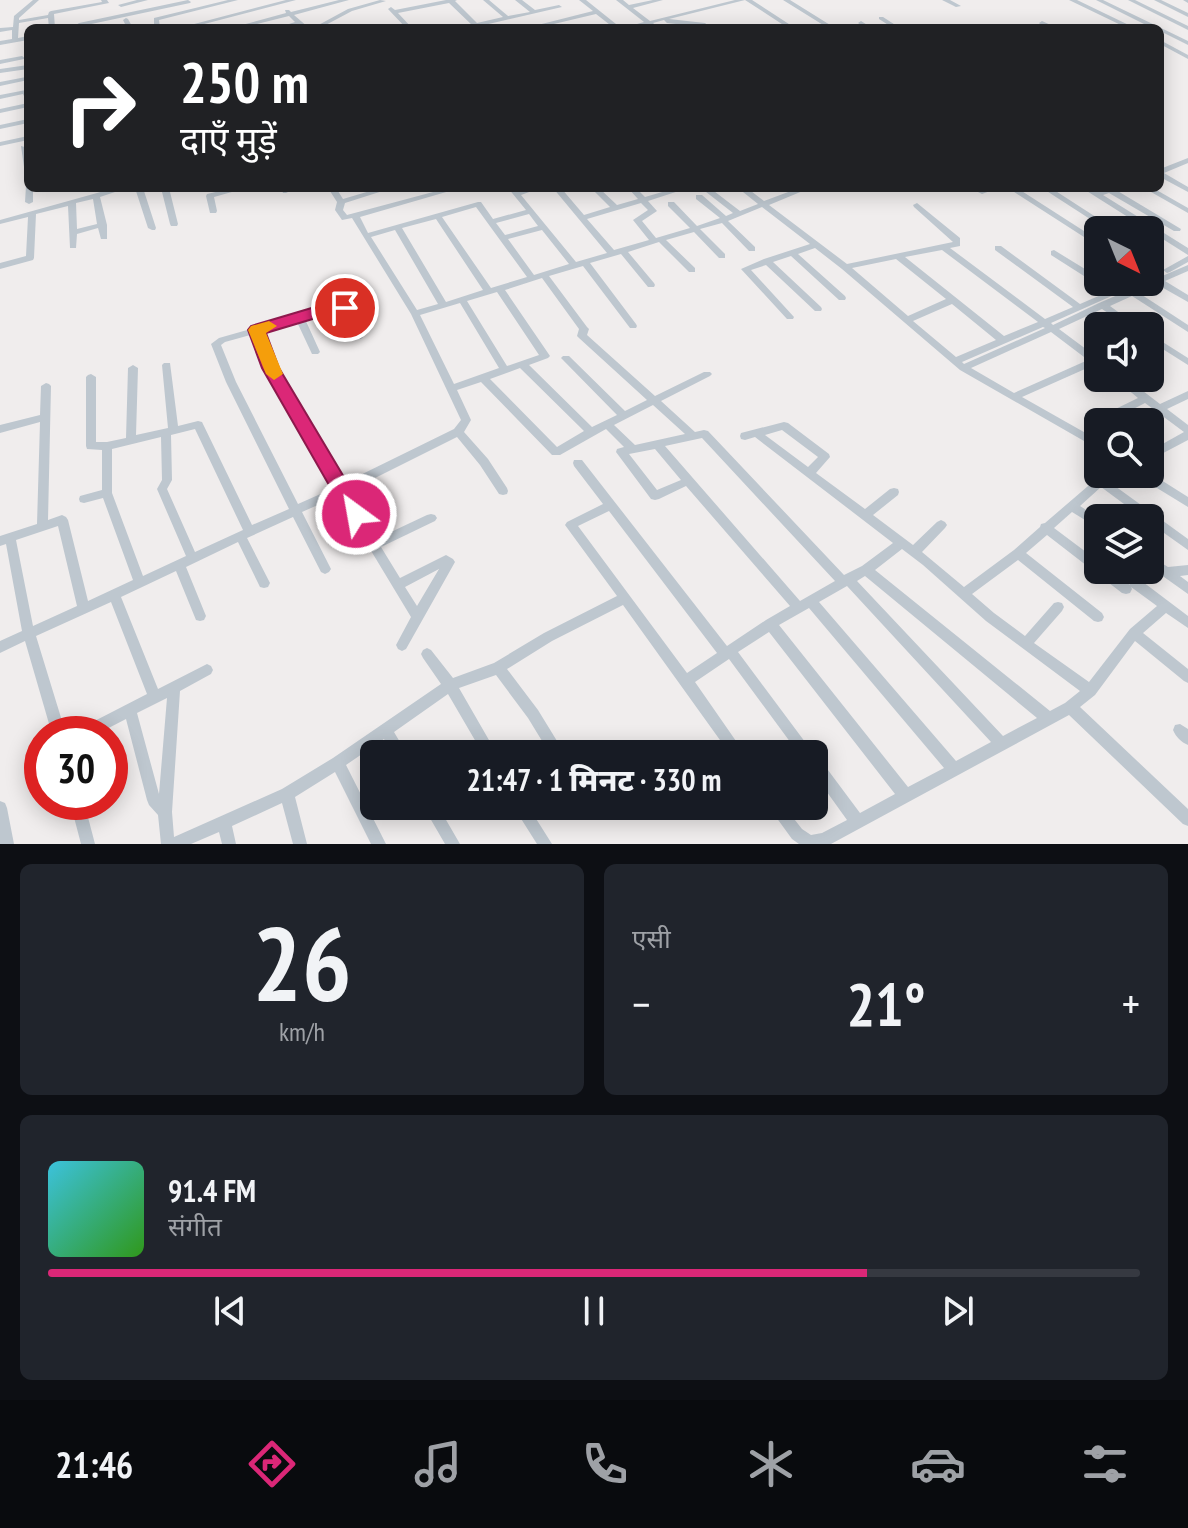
<!DOCTYPE html>
<html lang="hi">
<head>
<meta charset="utf-8">
<style>
  body { margin:0; font-family:"PT Sans Narrow","Noto Sans Devanagari",sans-serif; background:#20242c; color:#f1f3f6; height:100vh; display:flex; flex-direction:column; font-size:30px; white-space:nowrap }
  * { box-sizing:border-box; margin:0 }
  p { font-size:26px; color:#9ea1a6 }
  .icon { flex:none; width:44px; height:44px; fill:none; stroke:currentColor; stroke-width:2; stroke-linecap:round; stroke-linejoin:round }
  .map { position:relative; height:844px; overflow:hidden }
  .details { display:flex; flex-direction:column; gap:20px; padding:20px; background:#0d0f14; flex:1 }
  .details>* { flex:none }
  .guide { position:absolute; left:24px; top:24px; width:1140px; height:168px; border-radius:12px; box-shadow:0 4px 20px #0003; background:#202124; color:#fff; overflow:hidden }
  .needle { width:52px; rotate:137deg }
  .fabs { position:absolute; left:1084px; top:216px; display:grid; gap:16px }
  .fabs a { display:grid; place-items:center; width:80px; height:80px; border-radius:12px; background:#171b24; box-shadow:0 4px 20px #0003; font-size:40px }
  .speed { position:absolute; left:24px; top:716px; display:flex; gap:16px; font-size:40px; font-weight:700; text-align:center }
  .speed>* { display:grid; place-content:center; width:104px; height:104px; border-radius:50%; background:#171b24; box-shadow:0 4px 20px #0003; line-height:1 }
  .speed .limit { border:12px solid #d22; background:#fff; color:#111 }
  .pin { position:absolute; display:grid; place-items:center; width:68px; height:68px; color:#fff; margin:-34px; border:4px solid #fff; border-radius:50%; box-shadow:0 2px 8px #0007 }
  .me { position:absolute; width:88px; margin:-44px; rotate:328deg; stroke-linejoin:round; filter:drop-shadow(0 0 6px #0008) }
  .turn { display:flex; align-items:center; gap:28px; height:168px; padding:0 24px; font-size:36px }
  .turn .icon { width:104px; height:104px; stroke-width:2.5 }
  .turn b { display:block; font-size:56px; line-height:68px }
  .big { font-size:60px; font-weight:800; line-height:1.1 }
  .details .widget { flex:1; display:flex; flex-direction:column; justify-content:center; gap:12px; min-width:0; padding:0 28px; border-radius:12px; background:#20242c }
  .details .dial { align-items:center; gap:0 }
  .dial b { font-size:104px; line-height:1 }
  .song { display:flex; align-items:center; gap:24px }
  .cover { width:96px; height:96px; border-radius:12px; background:linear-gradient(135deg,hsl(190 70% 55%),hsl(110 70% 35%)) }
  .played { height:8px; border-radius:4px; background:linear-gradient(90deg,#db2777 75%,#363941 75%) }
  .keys { display:flex; justify-content:space-around; direction:ltr }
  .heat { display:flex; justify-content:space-between; align-items:center; font-size:44px; direction:ltr }
  .details .tiles { flex:1; display:grid; gap:20px; grid-template-columns:1fr 1fr }
  .widget:last-child { grid-column:span 2 }
  .trip { position:absolute; left:360px; top:740px; width:468px; height:80px; border-radius:12px; background:#171b24; box-shadow:0 4px 20px #0003; font-weight:800; line-height:80px; text-align:center }
  .menu { display:flex; height:128px; justify-content:space-around; align-items:center; background:#090b0e; color:#9ea1a6 }
  .menu .icon { width:56px; height:56px }
  .menu .active { color:#db2777 }
  .menu b { font-size:36px; color:#f1f3f6 }
  .map>svg:first-child { display:block }
  .lines { fill:none; stroke-linecap:round; stroke-linejoin:round }
  .minor { fill:#bec7cf; fill-rule:evenodd }
  .route { fill:#db2777; stroke:#8e194d; stroke-width:2 }
  .slow { fill:#f59e0b }
</style>
</head>
<body>
<div class="map">
<svg width="1188" height="844" viewBox="0 0 1188 844">
  <rect width="100%" height="100%" fill="#f0eded"/>
  <g class="lines">
    <path class="minor" d="M33,0H39L19,18V20L48,15L49,12L51,11L102,2L101,0H107L109,3L54,14L55,28H49L48,18L19,23L18,38L28,36V40L0,45V41L12,39V30L0,32V28L13,27L14,16Z
      M137,0H148L121,7L118,5Z
      M188,0L191,2L190,3L82,26V28H76V25L79,23Z
      M228,0H238L159,20L160,28H154V18Z
      M286,0H296L189,28H179Z
      M339,0H349L294,15L309,28H303L298,24L286,28H277L295,22L289,16L241,28H231L286,13L285,10H289L291,12Z
      M380,0L386,1L352,11L320,28H313L348,9Z
      M446,0H457L455,1L477,23L503,17L483,0H489L508,16L530,12L515,0H522L535,10L559,5L562,7L480,26L482,28L473,26L449,3L398,13L412,28H406L388,9L391,7L395,10Z
      M579,0H586L621,28H614L596,14L537,28H526L593,11Z
      M616,0H623L629,5L653,0H663L633,8L650,21L735,0H745L669,19L705,23L711,28L667,23L664,20L653,23L659,28H652L648,25L633,28H623L644,22Z
      M745,0H752L795,28H788Z
      M783,0H790L835,28H828Z
      M942,0H950L961,6L956,7Z
      M1069,0H1077L1135,28H1127Z
      M1096,0H1103L1188,41V45L1160,31V28H1152Z
      M1128,0H1135L1188,26V30Z
      M1154,0H1161L1188,13V17Z
      M1183,0H1188V3Z
      M879,17H883L900,28H893L879,19Z
      M126,18L128,19L133,28H127L123,20Z
      M861,21L872,28H865L858,23Z
      M1042,21L1055,27L1056,28H1048L1040,24L1039,23Z
      M915,24L920,25L913,28H904Z
      M1160,40L1188,55V59L1160,44Z
      M22,56L25,58L24,59L0,64V60Z
      M28,65V69L0,73V69Z
      M26,77L28,78V80L0,86V82Z
      M26,90L28,91V101L26,100L23,94L0,99V95Z
      M28,103V107L0,113V109Z
      M28,119V123L0,129V125Z
      M28,136V140L0,146V142Z
      M21,146L28,148V169L24,167Z
      M1188,158V163L1164,173L1188,187V192L1160,177V169Z
      M26,186L33,188V202L29,204L25,202Z
      M115,188H127L100,197L107,225V239H101L98,228L77,234L76,248H70L68,206L36,214L34,258L33,260L0,269V263L26,256L28,217L0,224V220ZM93,199L97,224L77,229L76,203Z
      M135,188H143L156,228L155,230H152L148,228Z
      M161,188H169L178,224L177,226H171L170,224Z
      M233,188H246L214,197L217,211L216,213H210L206,196L207,194Z
      M281,188H289L290,191L286,193H283Z
      M328,188H336L343,199L380,188H392L345,203L343,210L347,215L448,188H460L360,217L368,233L478,202H481L493,219L526,210L508,188H516L518,191L528,188H540L521,195L576,262L607,253L553,188H561L584,215L610,207L591,188H599L617,205L638,199L628,188H636L645,197L676,188H688L648,201L657,211L642,221L656,238L690,228L668,206V202H674L697,226L720,218L696,199V195H702L726,216L733,213L701,188H710L740,211L758,204L738,188H747L764,201L799,188H810L769,205L847,264L953,242L914,207L913,205L917,203L960,238V246L950,248L1045,319L1073,307L995,250V246H1001L1080,304L1131,282H1143L1051,323L1053,325L1099,303L1188,265V271L1165,281L1188,295V302L1158,285L1139,293L1188,325V332L1132,296L1110,306L1137,326H1127L1102,309L1059,329L1098,358V366L1094,365L1022,397L1098,440V449L960,370L842,269L815,248L798,254L845,296L846,298L845,300H839L791,256L773,262L821,307L822,309L821,311H815L766,265L751,270L794,317L793,319H787L741,269L764,259L810,244L762,207L728,221L755,247V251H749L722,223L700,229L725,254V258H719L694,232L666,240L695,268V272H689L659,242L628,252L654,283L655,285L654,287H648L621,254L590,263L636,324L637,326L636,328H630L583,266L549,276L587,327L589,329L587,335L655,396L704,372H710L712,374L710,376L661,401L695,432L704,430L708,431L844,575L862,566L893,543L755,437L745,440L741,439L740,436L741,433L784,422L788,423L829,454L830,457L816,473L865,509L890,489L894,488L898,489L899,492L898,495L873,515L913,545L937,522L941,520L945,522L947,525L945,528L922,552L964,587L1014,550L1040,527L1041,524L1045,523L1102,474H1114L1108,481L1188,539V550L1150,523V518H1143L1101,487L1080,506L1099,518L1098,528L1072,512L1054,528L1098,561V570H1110L1130,585L1132,589L1130,593L1126,594L1122,593L1047,535L1026,553L1102,613L1104,617L1102,621L1098,622L1094,621L1018,560L972,594L994,613L1025,636L1054,603L1058,602L1062,603L1064,607L1062,611L1034,643L1089,682L1130,629L1157,606L1131,587L1129,583L1131,579L1135,578L1139,579L1188,616V628L1166,613L1143,633L1188,669V683L1184,681L1135,641L1095,695L1080,707L1188,809V826L1183,824L1069,715L831,844H799L792,839L768,806H784L802,829L811,835L822,833L847,820L814,774V756L819,758L860,813L895,794L769,632L738,652L814,754H799L729,659L695,682L745,754H730L623,605L552,641L507,669L538,710L565,754H550L528,718L496,675L459,688L497,754H483L448,694L394,732L407,754H392L384,739L346,765L386,844H371L335,772L295,797L307,844H293L282,803L232,826L236,844H222L219,832L191,844H161L158,815L149,805L147,800L126,719L97,734H77L79,729L147,694L111,602L36,636L66,734H52L25,641L0,653V641L22,631L6,544L0,546V536L37,524L40,422L0,433V425L40,415L41,386L46,383L49,384L51,386L48,520L62,515L66,517L68,520L88,601L133,580L103,498L84,503L80,502L79,499L80,496L102,490V450L87,449L86,446V377L88,375L91,374L96,377V442H107L126,438L128,368L133,365L138,368L136,435L168,428L162,365L164,363H170L178,426L198,421L202,422L252,525L289,509L226,382L211,344L219,338L341,303L344,304L363,337L361,339H355L339,310L305,319L320,352L318,354H312L297,322L262,332L276,368L342,484L454,429L461,420L411,314L352,218L342,220L335,210L337,202ZM641,203L648,210L633,220L649,240L614,250L587,219ZM476,207L527,277L491,288L442,217ZM529,214L538,226L505,235L496,223ZM436,219L483,290L446,302L402,228ZM395,230L438,304L417,310L371,237ZM542,230L569,264L534,275L508,239ZM942,250L1038,322L1004,336L905,257ZM896,259L946,299L908,316L852,268ZM542,278L579,329L577,336L579,338L647,400L625,411L569,356H563L561,358L563,360L617,415L592,427L529,365L548,358L550,356L505,290ZM497,292L539,355L507,366L467,301ZM460,303L499,368L454,384L420,315ZM952,304L996,340L956,357L913,321ZM1043,327L1045,328L964,364L962,362ZM1051,332L1088,360L1014,393L971,368ZM254,334L266,368L334,488L298,504L236,382L221,345L225,342ZM520,368L584,431L557,447L490,379ZM481,382L552,455H560L606,429L624,447L617,449L616,452L651,499L655,500L659,499L686,486L790,606L766,620L727,646L582,460H574L573,463L574,466L603,504L567,522L565,525L617,596L544,633L494,663L453,678L431,650L427,648L423,650L421,654L423,658L441,684L333,758L282,789L174,837L172,812L180,691L211,674L213,670L211,666L207,664L158,689L121,597L176,571L196,620L200,621L204,620L206,616L186,567L238,542L260,587L264,588L268,587L270,583L247,538L293,517L321,572L325,574L329,572L331,569L302,512L338,496L411,617L396,645L398,649L402,651L406,649L455,562L453,559L446,555L400,578L381,547L435,521L437,518L435,515L431,514L427,515L376,539L362,516L391,502L392,499L391,496L387,495L383,496L357,508L347,492L457,437L480,465L499,494L503,495L507,494L508,491L507,488L488,459L464,432L471,420L457,390ZM653,405L685,434L635,445L614,425ZM195,429L243,530L195,552L167,489L172,480L171,435ZM782,430L818,457L808,467L765,435ZM161,437L162,480L157,489L186,556L143,576L112,493V449ZM702,438L835,581L800,601L665,446ZM655,449L681,480L657,490L629,454ZM609,511L717,653L687,673L578,526ZM58,526L77,606L33,626L16,540ZM902,549L923,565L986,621L1080,691L1065,703L1050,711L875,570ZM439,569L417,606L405,587ZM865,576L1037,718L1003,736L857,581ZM847,586L991,742L956,761L819,602ZM809,608L944,768L908,787L779,625ZM167,698L159,794L137,713Z
      M987,188H998L982,194L978,192Z
      M1008,188H1017L1098,240V246Z
      M1042,188H1051L1116,230H1107Z
      M1082,188H1092L1098,191L1108,188H1120L1116,190L1181,229L1180,231H1174L1109,193L1103,195L1188,248V255Z
      M1144,188H1153L1188,208V213Z
      M1054,250L1098,277V282L1101,283H1095L1051,255V251Z
      M1188,256V262L1170,272L1167,273L1163,270Z
      M1150,334L1188,358V365L1150,341Z
      M1114,378H1126L1160,404L1188,391V399L1167,409L1188,425V440L1150,460V451L1184,432L1145,403L1108,422H1098V425H1095L1094,422L1095,419L1138,398Z
      M1150,473L1188,497V507L1139,477L1138,474Z
      M1150,556L1168,567L1188,565V575L1180,576L1188,582V594L1150,567Z
      M1180,724L1188,729V745C1181,742 1176,737 1173,730L1175,725Z
      M0,801L5,803L7,808L14,844H0Z
      M70,802H84L95,844H81Z
      M423,806H438L460,844H445Z
      M513,806H528L552,844H537Z"/>
  </g>
  <path class="route" d="M335,301L350,304L353,308L350,312H336L266,333L279,368L366,514L363,520H349L262,368L248,330L251,326Z"/>
  <path class="slow" d="M269,321L277,326L266,333L283,374L274,380L266,374L248,330L251,326Z"/>
</svg>
<div class="fabs">
<a><svg class="needle" viewBox="-14 -14 28 28"><path d="M0-13l5 13h-10z" fill="#e53935"/><path d="M0 13l5-13h-10z" fill="#9ea1a6"/></svg></a>
<a><svg class="icon" aria-label="sound" viewBox="0 0 24 24"><path d="M4 9h4l5-4v14l-5-4H4zM17 9q2 3 0 6"/></svg></a>
<a><svg class="icon" aria-label="search" viewBox="0 0 24 24"><circle cx="10" cy="10" r="6"/><path d="M15 15l6 6"/></svg></a>
<a><svg class="icon" aria-label="layers" viewBox="0 0 24 24"><path d="M12 4l9 5-9 5-9-5zM3 14l9 5 9-5"/></svg></a>
</div>
<div class="speed"><div class="limit">30</div></div>
<div class="pin" style="left:345px;top:308px;background:#d93025"><svg class="icon" aria-label="arrive" viewBox="0 0 24 24"><path d="M6 21V4h12l-3 4 3 4H6"/></svg></div>
<svg class="me" style="left:356px;top:514px" viewBox="-20 -20 40 40"><circle r="17" fill="#db2777" stroke="#fff" stroke-width="3"/><path d="M0-11L8 9 0 5-8 9z" fill="#fff"/></svg>
<div class="trip">21:47 · 1 मिनट · 330 m</div>
<div class="guide">
<div class="turn"><svg class="icon" aria-label="right" viewBox="0 0 24 24"><path d="M7 20v-9h11M14 6l5 5-5 5"/></svg><div><b>250 m</b>दाएँ मुड़ें</div></div>
</div>
</div>
<section class="details">
<div class="tiles">
<div class="widget dial"><b>26</b><p>km/h</p></div>
<div class="widget"><p>एसी</p>
<div class="heat"><a>−</a><b class="big">21°</b><a>+</a></div>
</div>
<div class="widget">
<div class="song"><i class="cover"></i><div><b>91.4 FM</b><p>संगीत</p></div></div>
<div class="played"></div>
<div class="keys"><svg class="icon" aria-label="previous" viewBox="0 0 24 24"><path d="M18 5L8 12l10 7zM5 5v14"/></svg><svg class="icon" aria-label="pause" viewBox="0 0 24 24"><path d="M8 5v14M16 5v14"/></svg><svg class="icon" aria-label="next" viewBox="0 0 24 24"><path d="M6 5l10 7-10 7zM19 5v14"/></svg></div>
</div>
</div>
</section>
<nav class="menu">
<b>21:46</b>
<svg class="icon active" aria-label="directions" viewBox="0 0 24 24"><path d="M12 3l9 9-9 9-9-9zM9 14v-3h6M13 9l2 2-2 2"/></svg>
<svg class="icon" aria-label="music" viewBox="0 0 24 24"><path d="M9 18V5l10-2v13"/><circle cx="6" cy="18" r="3"/><circle cx="16" cy="16" r="3"/></svg>
<svg class="icon" aria-label="phone" viewBox="0 0 24 24"><path d="M5 4h4l2 5-3 2q2 4 5 5l2-3 5 2v4C11 20 4 13 5 4z"/></svg>
<svg class="icon" aria-label="climate" viewBox="0 0 24 24"><path d="M12 3v18M4 7l16 10M4 17L20 7"/></svg>
<svg class="icon" aria-label="car" viewBox="0 0 24 24"><path d="M5 17H2v-5l4-1 3-4h7l3 4 3 1v5h-3M9 17h6M6 11h13"/><circle cx="7" cy="17" r="2"/><circle cx="17" cy="17" r="2"/></svg>
<svg class="icon" aria-label="filters" viewBox="0 0 24 24"><path d="M4 7h16M4 17h16"/><circle cx="9" cy="7" r="2"/><circle cx="15" cy="17" r="2"/></svg>
</nav>
</body>
</html>
